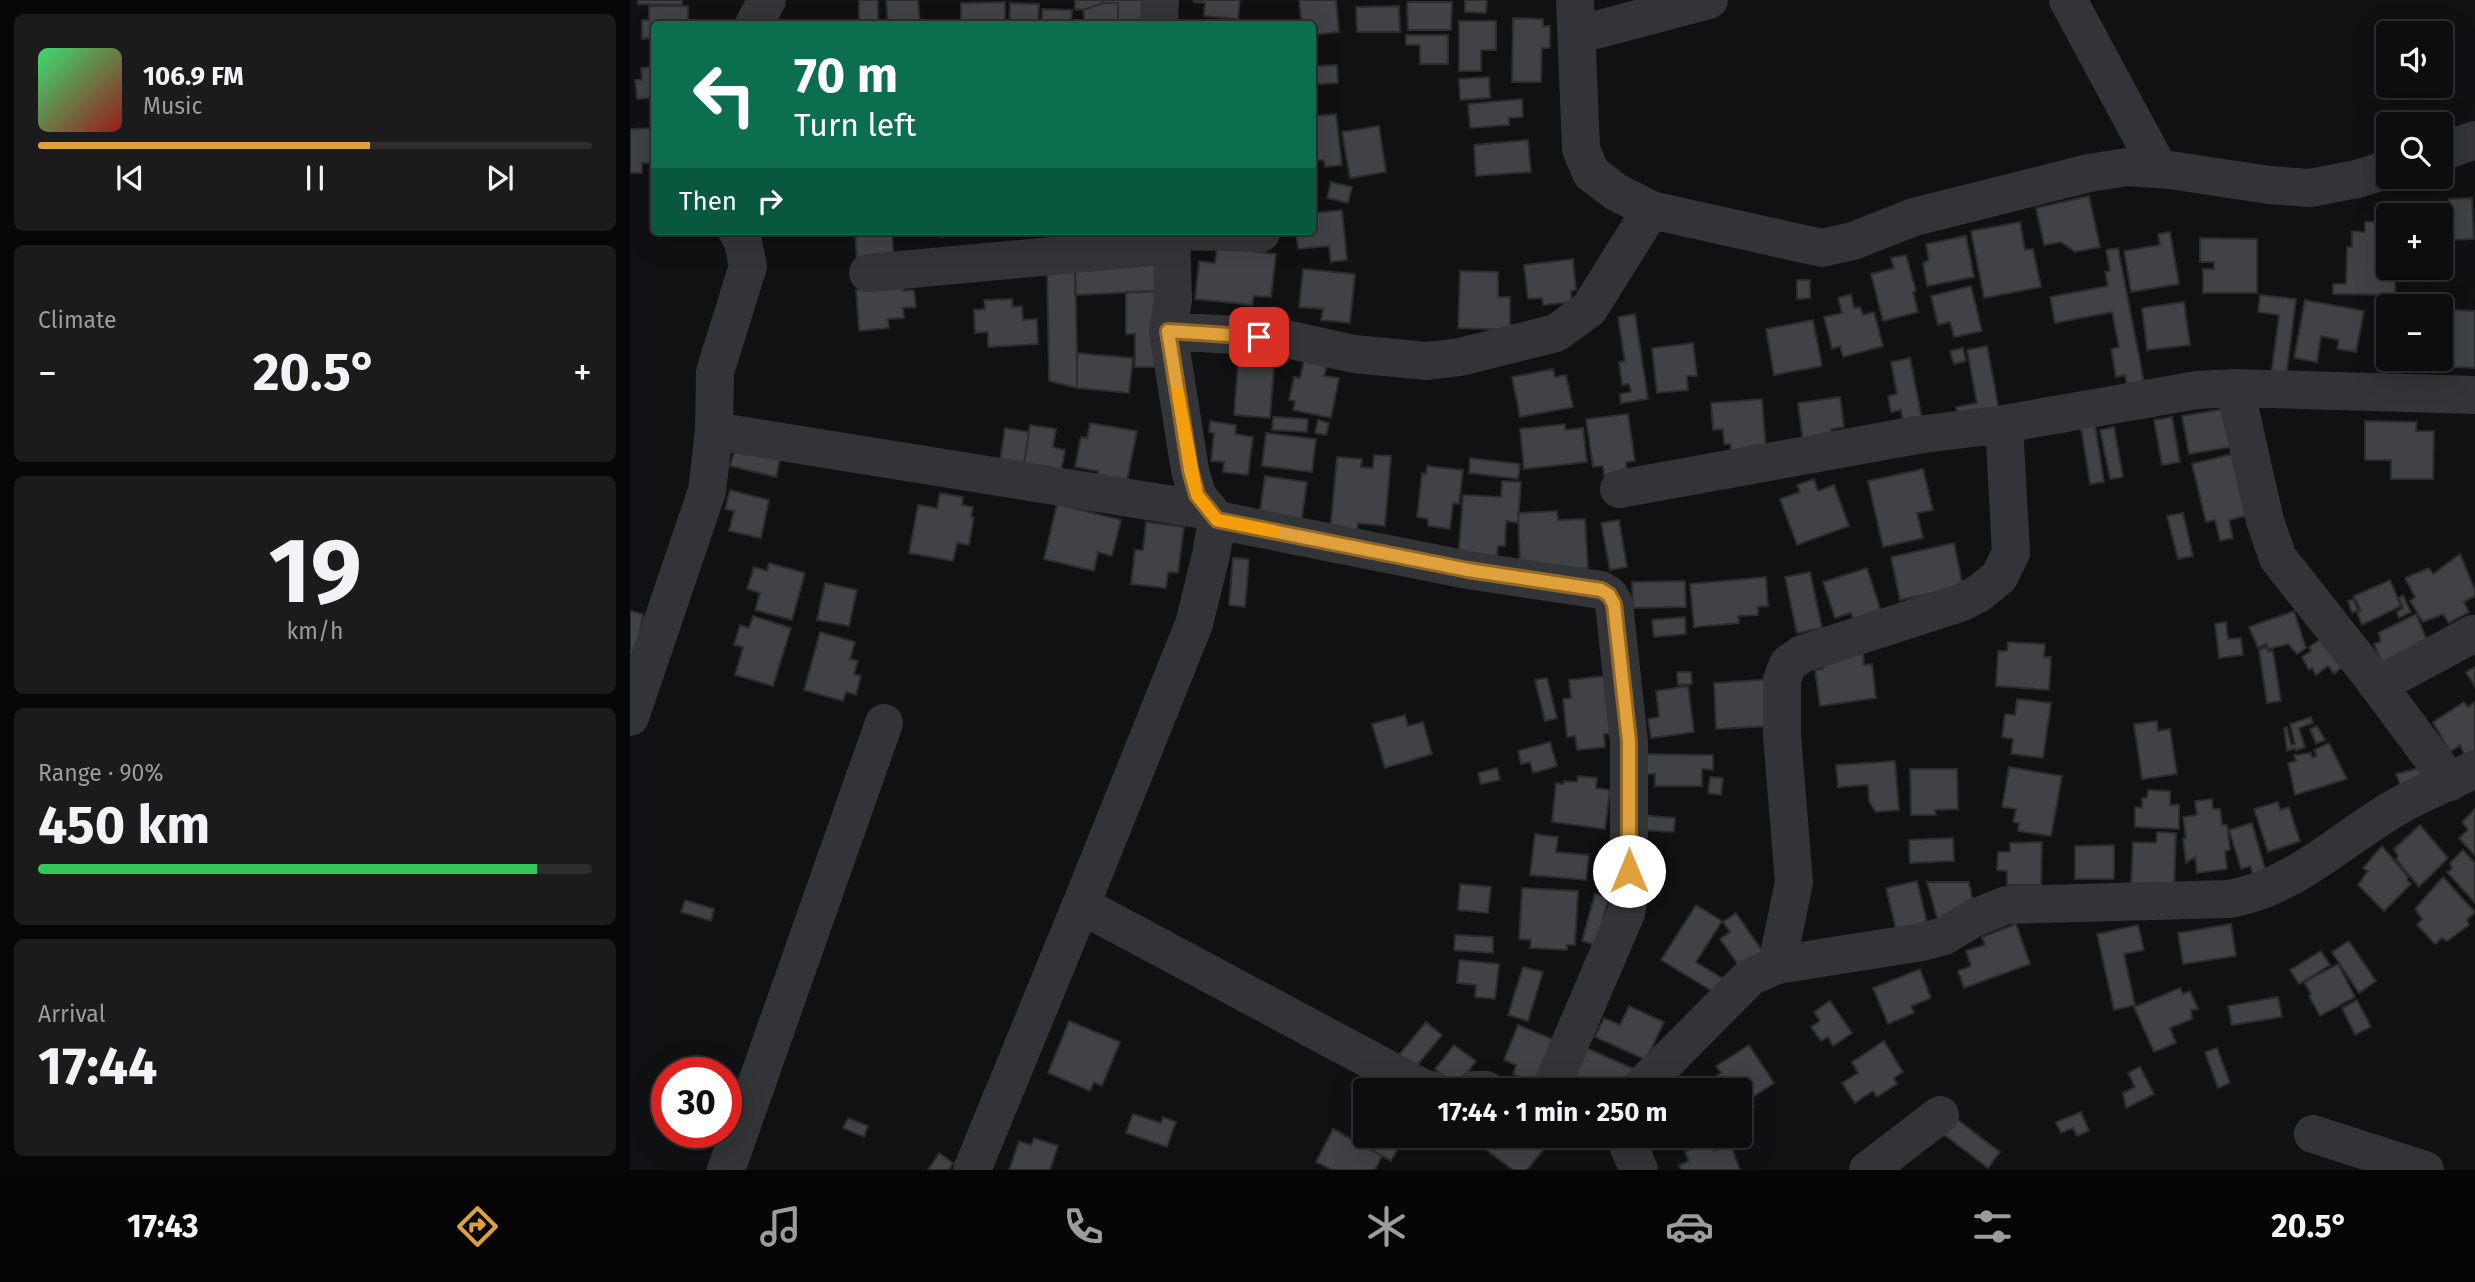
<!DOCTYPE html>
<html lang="en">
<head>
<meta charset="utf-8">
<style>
  body { margin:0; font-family:"Fira Sans",sans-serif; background:#1b1b1c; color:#f1f3f6; height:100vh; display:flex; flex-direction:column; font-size:26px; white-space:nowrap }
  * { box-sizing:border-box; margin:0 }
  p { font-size:23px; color:#9a9c9e }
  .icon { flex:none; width:38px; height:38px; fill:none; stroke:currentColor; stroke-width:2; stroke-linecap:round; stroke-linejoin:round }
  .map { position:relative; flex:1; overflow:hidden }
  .sheet { display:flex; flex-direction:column; gap:14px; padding:14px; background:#070708; width:630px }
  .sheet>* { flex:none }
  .banner { position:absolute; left:21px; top:21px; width:665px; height:214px; border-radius:7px; box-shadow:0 7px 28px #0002,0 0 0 2px #2d2d2e; background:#0b6e4f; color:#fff; overflow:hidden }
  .tools { position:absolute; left:1746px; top:21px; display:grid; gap:14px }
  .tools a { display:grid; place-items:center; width:77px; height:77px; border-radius:7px; background:#0d0d0e; box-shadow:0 7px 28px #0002,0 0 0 2px #2d2d2e; font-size:35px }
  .speed { position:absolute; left:21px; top:1057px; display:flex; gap:14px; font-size:35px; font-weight:700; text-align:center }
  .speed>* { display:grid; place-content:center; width:91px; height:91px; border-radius:50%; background:#0d0d0e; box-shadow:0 7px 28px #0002,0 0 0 2px #2d2d2e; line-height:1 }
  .speed .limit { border:10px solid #d22; background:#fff; color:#111 }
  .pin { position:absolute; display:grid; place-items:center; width:60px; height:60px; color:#fff; margin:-30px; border-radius:14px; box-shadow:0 4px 10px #0006 }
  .me { position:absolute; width:77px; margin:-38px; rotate:0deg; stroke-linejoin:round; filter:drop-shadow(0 0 5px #0008) }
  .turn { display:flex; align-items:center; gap:24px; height:147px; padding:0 28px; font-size:32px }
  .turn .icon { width:91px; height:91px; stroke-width:2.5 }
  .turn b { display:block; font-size:49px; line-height:60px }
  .then { display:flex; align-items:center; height:66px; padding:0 28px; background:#0003; gap:14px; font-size:26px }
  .big { font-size:52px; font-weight:700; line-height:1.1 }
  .sheet .widget { flex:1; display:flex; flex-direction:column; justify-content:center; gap:10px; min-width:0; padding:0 24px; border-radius:10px; background:#1b1b1c }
  .sheet .dial { align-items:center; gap:0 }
  .dial b { font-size:91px; line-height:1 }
  .song { display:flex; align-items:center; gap:21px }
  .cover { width:84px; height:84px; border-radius:10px; background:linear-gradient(135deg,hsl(140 70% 55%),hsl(0 70% 35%)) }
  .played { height:7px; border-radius:4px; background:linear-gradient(90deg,#e0a03c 60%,#2d2d2e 60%) }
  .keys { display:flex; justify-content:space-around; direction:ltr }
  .heat { display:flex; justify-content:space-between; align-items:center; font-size:38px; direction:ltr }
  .charge { height:10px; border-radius:5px; background:linear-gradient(90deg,#34c759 90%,#2d2d2e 0) }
  .trip { position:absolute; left:723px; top:1078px; width:399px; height:70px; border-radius:7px; background:#0d0d0e; box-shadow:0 7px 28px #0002,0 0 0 2px #2d2d2e; font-weight:700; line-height:70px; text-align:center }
  .tab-bar { display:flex; height:112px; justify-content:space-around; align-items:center; background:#050506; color:#9a9c9e }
  .tab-bar .icon { width:49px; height:49px }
  .tab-bar .selected { color:#e0a03c }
  .tab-bar b { font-size:32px; color:#f1f3f6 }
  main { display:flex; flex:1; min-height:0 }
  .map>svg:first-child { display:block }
  .building { fill:#404246; stroke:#2c2c2f; stroke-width:2 }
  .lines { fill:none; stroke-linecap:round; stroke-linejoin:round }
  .minor { stroke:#333437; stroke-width:38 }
  .route-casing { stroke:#926827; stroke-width:18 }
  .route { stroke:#e0a03c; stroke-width:12 }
  .slow { stroke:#f59e0b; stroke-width:12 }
</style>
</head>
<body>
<main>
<section class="sheet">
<div class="widget">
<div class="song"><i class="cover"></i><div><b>106.9 FM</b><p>Music</p></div></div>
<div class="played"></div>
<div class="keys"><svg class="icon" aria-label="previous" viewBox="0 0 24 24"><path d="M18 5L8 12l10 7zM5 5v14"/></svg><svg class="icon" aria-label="pause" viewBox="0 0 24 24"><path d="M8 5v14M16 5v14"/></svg><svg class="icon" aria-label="next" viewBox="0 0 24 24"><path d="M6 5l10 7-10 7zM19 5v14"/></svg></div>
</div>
<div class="widget"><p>Climate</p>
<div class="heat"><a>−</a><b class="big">20.5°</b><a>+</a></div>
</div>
<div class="widget dial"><b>19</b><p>km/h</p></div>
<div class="widget"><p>Range · 90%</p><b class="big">450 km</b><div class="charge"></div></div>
<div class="widget"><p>Arrival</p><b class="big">17:44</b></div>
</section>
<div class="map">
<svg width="1845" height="1170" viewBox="0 0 1845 1170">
  <rect width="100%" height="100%" fill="#111113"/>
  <path class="building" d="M8,0H52V5L8,4Z
    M229,0H248V24H229Z
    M256,0H288L290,24H258Z
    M445,0H473V3L453,10L445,9Z
    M473,0H516V24H488V3H473Z
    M564,0H610L608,19L574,16L575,3L564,2Z
    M669,0H706L709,32L682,35V24H672Z
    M835,0H857L856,13L835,12Z
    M375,2V22L331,24V3Z
    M777,2H822L821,30H778Z
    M380,3L409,4L408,24H379Z
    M473,3H488V24H455L453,10Z
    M19,6H58V24H24V45H20V38L12,39V20H19Z
    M769,6L770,32H727L726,7Z
    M412,9L442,10L441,24H412Z
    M883,18L913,19V26H920V48H912L911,82H882Z
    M829,21H866V50H851V71H829Z
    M776,35H818V64H790V45H776Z
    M707,65L708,83L687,84L686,66Z
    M24,67V120H21L20,98L7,99L5,80H12L11,68Z
    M859,77L860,98L830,100L829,79Z
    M892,99L893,117L879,118V125L840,128L838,104Z
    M706,114L712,165L695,167L694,160L686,161L687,170L682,171V126H687L686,116Z
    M749,126L756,172L720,178L712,132Z
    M24,128V163H12V173H0V129Z
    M898,140L901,172L846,176L844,145Z
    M701,182L722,187L718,203L697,198Z
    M1459,196L1470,247L1445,252L1431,242L1414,245L1406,208Z
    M1842,198L1844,239L1821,240L1819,199Z
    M712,210L717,260L701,262L699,246L668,249L666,231H682V213Z
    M1390,222L1395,250L1403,249L1411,287L1354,298L1341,231Z
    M1735,222H1758L1759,268H1765V295L1703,294V284H1716L1717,247H1722V231L1735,232Z
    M225,231H262L264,260L227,263Z
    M309,231H336L310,237Z
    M451,231H490L452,239Z
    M1540,232L1549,284L1501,292L1494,251L1530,245L1528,234Z
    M1336,236L1344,277L1297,286L1293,263L1299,260L1296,244Z
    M1570,238L1627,239V293H1573V269H1584V262H1570Z
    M587,247L646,254L641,297L624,296L622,305L565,299L569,261L585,263Z
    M1488,248L1515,387L1498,390L1495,375L1486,377L1481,349L1489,347L1482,312L1425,323L1420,297L1478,286L1475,272L1480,271L1476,250Z
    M1276,255L1286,291L1283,292L1288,312L1253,321L1241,274L1264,268L1261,258Z
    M530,257L532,291L445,295V261Z
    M943,259L946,290L941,291L942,302L913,305L912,298L898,299L894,265Z
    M445,261L447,353V388L419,381L417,262Z
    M673,269L725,274L720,323L691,320L693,309L669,307Z
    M830,271L868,272V297H880V330L828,328Z
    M272,274L273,291L284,290L286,307L273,308L274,318L258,319L259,328L229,331L226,290L232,289Z
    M1167,280H1180V298L1167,299Z
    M1341,286L1352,331L1324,337L1320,322L1308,325L1301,296Z
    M532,291L527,367H505V334H496V292Z
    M1221,294L1224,308L1230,307L1233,315L1244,312L1253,346L1213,357L1210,346L1202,349L1194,317L1212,313L1208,298Z
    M1630,295L1666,299L1656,378L1641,376L1649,315L1628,312Z
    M382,299L383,307L392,306L393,320L407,319L408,344L358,347V332L345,333L344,310L355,309L354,300Z
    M1675,300L1734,311L1726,352L1707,349L1709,340L1691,336L1687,362L1664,358Z
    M1554,302L1560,345L1517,350L1512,308Z
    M1824,310L1845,311V368L1821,367Z
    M1005,314L1018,399L991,403L990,394L1001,392L999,384L992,385L989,362L995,361L988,317Z
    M1183,320L1192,366L1144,375L1136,329Z
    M1063,343L1067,376H1057L1058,390L1027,393L1022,348Z
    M1357,346L1370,415L1329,423L1326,407L1347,403L1337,350Z
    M1333,348L1336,361L1324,364L1320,351Z
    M447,353L503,358L499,393L447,388Z
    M1280,358L1294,429L1275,432L1271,410L1261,412L1258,396L1267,394L1261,362Z
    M674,361L697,365L694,376L709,378L701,418L663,410L665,401L659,400L664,377L670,378Z
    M608,363L644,366L640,418L604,415Z
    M923,369L925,377L936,375L943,407L890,417L882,377Z
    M1210,397L1214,427L1201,429L1202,438L1173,442L1168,403Z
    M1132,399L1136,449L1101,452L1100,444H1094L1093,429L1083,430L1081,403Z
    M1600,408L1606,446L1559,454L1552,416Z
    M998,414L1005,461L996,462L997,473L974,476L973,466L963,467L956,419Z
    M643,417L678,419L677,432L642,430Z
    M1542,417L1550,462L1532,465L1524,420Z
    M688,420L699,423L696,435L685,433Z
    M580,421L606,425L605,434L623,437L618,475L593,472L594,462L581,461L584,433L579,432Z
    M1735,421L1787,422L1786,431H1804L1803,479H1761V460H1735Z
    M460,423L507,431L496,486L467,480L468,471L445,467L451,437L457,438Z
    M935,424V430L953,428L957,462L894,469L890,429Z
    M400,425L426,429L423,447L435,450L430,477L393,471Z
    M1465,425L1474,482L1460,484L1451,428Z
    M1484,427L1493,477L1480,479L1470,430Z
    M375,428L399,432L393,471L369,467Z
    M636,433L686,439L682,472L632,466Z
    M105,449L150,459L146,477L100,466Z
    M1606,453L1620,515L1599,520L1603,538L1590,541L1585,520L1576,522L1562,464Z
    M744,455L761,456L755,526L728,523L727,534L700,532L707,457L732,459L731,467L743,468Z
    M840,458L890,464L888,479L839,473Z
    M797,466L833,470L829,504L823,503L820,529L798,526V519L787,517L792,473L796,474Z
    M1293,469L1303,510L1287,513L1293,538L1253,547L1238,481Z
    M635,476L677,482L671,524L629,517Z
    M1184,479L1188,491L1204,485L1219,526L1167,545L1150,499L1170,492L1167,485Z
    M872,481L891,482L888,523L876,521L875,546H868L867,555L828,560L833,495L871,497Z
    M100,490L139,500L131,538L99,531L104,511L95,509Z
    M310,493L333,497L332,505L343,507L341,517H344L339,545L327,543L323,561L279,553L288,505L307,508Z
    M427,504L491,520L482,556L468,552L464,571L414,559Z
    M927,511L928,520L955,519L958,568L911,570L890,564L888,513Z
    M1553,513L1563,556L1548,559L1537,516Z
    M989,520L997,567L980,570L971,523Z
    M516,522L554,527L548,573L538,572L536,588L501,584L505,550H513Z
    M1324,543L1333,587L1270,600L1261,557Z
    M1830,554L1845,590V596L1834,602L1839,612L1819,623L1813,614L1793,622L1780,601L1785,597L1775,578L1799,568L1803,574Z
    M603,558L619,559L615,607L599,605Z
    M139,563L175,573L162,620L125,610L130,593L117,589L124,567L137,571Z
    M1237,568L1253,617L1225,626L1221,613L1205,618L1193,582Z
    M1180,572L1192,628L1167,633L1155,577Z
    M1136,577L1138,606L1128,607V615L1108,616L1109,623L1064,627L1060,584Z
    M1760,580L1771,606L1732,625L1727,613L1731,611L1724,596Z
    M1055,581L1056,607L1003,608L1002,582Z
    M195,583L227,590L219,626L187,620Z
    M1773,595L1781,612L1769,618L1767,612L1773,608L1769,598Z
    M1723,599L1728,610L1722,613L1718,601Z
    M0,611L13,614L5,663H0Z
    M1664,611L1676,648L1667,654L1658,644L1639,649L1636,644L1628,648L1619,627Z
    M1786,614L1798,643L1752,663L1744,644L1751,641L1748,633Z
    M123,616L161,628L143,686L105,675L113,647L104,645L110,625L119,628Z
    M1055,617L1056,634L1024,637L1022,620Z
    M1596,622L1598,639L1611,638L1613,655L1589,658L1585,624Z
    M190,632L225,642L220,659L228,661L224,674L231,676L226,695L216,692L213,701L174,690Z
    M1696,636L1711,668L1704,674L1698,666L1686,675L1682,668L1679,670L1672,657L1681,651L1679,647Z
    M1378,642L1415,644L1414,657H1421L1419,690L1366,686L1368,651H1377Z
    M1636,647L1638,651H1643L1651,701L1637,703L1629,650Z
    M1233,651L1234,665L1242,664L1246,698L1190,706L1185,670L1193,669L1192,657Z
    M1845,667V687L1836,672Z
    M1047,672H1061L1062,684L1048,685Z
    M974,676L980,734H974L975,747L947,750L945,736L937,737L933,699L941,698L939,680Z
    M917,678L927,718L915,721L905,680Z
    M1141,679L1143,726L1086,729L1084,683Z
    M1058,686L1064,732L1021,738L1018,719L1029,717L1026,691Z
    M1387,699L1421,703L1413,758L1381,754L1383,739L1372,737L1375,714L1385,715Z
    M1834,702L1838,707L1845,702V762L1839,766L1830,745L1820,752L1803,722Z
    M775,715L778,726L793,722L802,754L755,768L742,724Z
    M1681,717L1683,723L1669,728L1675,747L1666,751L1665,748L1657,751L1654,728L1657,727L1661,745L1665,744L1660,724Z
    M1527,721L1528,731L1540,729L1547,774L1512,779L1504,724Z
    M1687,726L1695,740L1686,744L1680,729Z
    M920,742L927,766L903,773L900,762L891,764L888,751Z
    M1699,743L1717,779L1665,795L1658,763L1666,761L1664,755L1681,753L1682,758L1687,756L1684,750Z
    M1013,754L1083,755V770L1072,769V786H1025V774H1012Z
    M1265,761L1269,810L1246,812L1239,802L1238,785L1208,787L1206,765Z
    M1379,767L1432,776L1421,836L1388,831L1389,823L1383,822L1386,809L1372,807Z
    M1794,767L1799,784L1773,793L1766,774Z
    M867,768L870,780L851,784L848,773Z
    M1280,769H1327L1328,809L1305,810L1306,815H1281Z
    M948,776L967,778L966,788L980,790L975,829L922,822L926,783L934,784V781L947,782Z
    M1080,777L1093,778L1091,795L1078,793Z
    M1518,790L1540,791V805H1549V829L1505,827V807L1512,808V798H1517Z
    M1582,799L1583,809H1590L1592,825H1597L1600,850L1595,851L1597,869L1567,873L1565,857L1556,863L1553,838H1556L1553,817L1567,815L1565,801Z
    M1648,802L1650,810L1659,807L1670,841L1638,852L1624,809Z
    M1845,809V856L1829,838L1838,830L1832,822Z
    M1010,815L1045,818L1044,832L1008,830Z
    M1622,823L1636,872L1623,875L1620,866L1611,869L1599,830Z
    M1790,825L1818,858L1789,887L1766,859L1768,856L1764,849Z
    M1527,832L1546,833L1544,892L1501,884L1503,842L1526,843Z
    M905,834L928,837L926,852L959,855L956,880L900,875Z
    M1323,838L1324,861L1280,863L1279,840Z
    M1412,842L1411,885H1377V871L1367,870L1368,852H1380V843Z
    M1484,845V879H1445V846Z
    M1752,846L1778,877L1777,880L1781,884L1754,911L1728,885L1738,871L1733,868Z
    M1833,850L1845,863V903L1817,872L1822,869L1820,863Z
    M1813,877L1845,912L1837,920L1839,925L1817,941L1812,938L1805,944L1787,925L1792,919L1785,909Z
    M1287,881L1299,931L1268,938L1256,888Z
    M1297,882H1339L1344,908L1310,928Z
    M830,884L861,887L858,913L828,910Z
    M892,888L948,891L945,945H937V950L900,948L901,940L889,939Z
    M965,894L979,897L966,945L952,941Z
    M55,900L84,909L81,921L51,912Z
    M1066,905L1092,921L1066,962L1100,983L1092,997L1031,960Z
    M1106,913L1135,955L1112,970L1090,939L1100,932L1093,922Z
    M1386,924L1400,964L1334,988L1328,971L1341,966L1336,951L1355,945L1352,937Z
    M1601,924L1606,956L1553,964L1548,933Z
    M1508,925L1514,950L1494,954L1505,1005L1484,1010L1467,934Z
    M825,935L863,937V953L824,950Z
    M1719,941L1746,981L1729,993L1702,952Z
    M1691,951L1700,965L1669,984L1660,970Z
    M829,960L869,964L865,999L845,997L846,985L827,983Z
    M1708,964L1725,997L1690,1016L1679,996L1681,994L1674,982Z
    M893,967L913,972L898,1021L878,1015Z
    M1290,969L1301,998L1281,1006L1284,1013L1258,1024L1243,988Z
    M1550,988L1553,994L1560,991L1568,1009L1561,1010L1562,1019L1540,1028L1546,1043L1524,1052L1504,1007Z
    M1648,997L1652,1017L1602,1025L1598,1006Z
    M1727,1000L1741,1027L1725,1035L1712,1008Z
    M1200,1001L1222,1033L1203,1046L1198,1037L1191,1041L1181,1027L1190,1021L1184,1012Z
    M999,1006L1034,1022L1016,1060L965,1037L974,1018L990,1025Z
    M439,1021L490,1042L472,1086L464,1082L460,1091L418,1073Z
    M796,1022L812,1035L784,1069L768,1056Z
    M888,1025L927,1041L913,1086L883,1074L886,1065L874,1060Z
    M1254,1041L1273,1072L1264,1078L1267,1084L1247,1097L1243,1091L1225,1103L1212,1083L1228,1073L1222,1062Z
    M824,1045L846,1061L827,1086L805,1069Z
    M1119,1045L1144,1083L1120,1099L1124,1106L1110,1116V1090H1082L1077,1082L1091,1073L1086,1066Z
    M952,1046L1004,1069L994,1090H957L960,1084L939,1075Z
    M1587,1048L1600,1083L1588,1088L1575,1052Z
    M1510,1067L1524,1094L1496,1108L1493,1093L1505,1087L1498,1073Z
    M1451,1112L1459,1131L1447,1136L1443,1128L1431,1133L1426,1122Z
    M503,1114L531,1123L533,1117L546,1122L537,1147L496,1133Z
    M1324,1117L1370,1152L1358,1168L1312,1133Z
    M218,1118L238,1126L234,1137L213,1128Z
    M703,1129L752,1156L745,1170H702L686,1162Z
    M735,1135L754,1136L770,1145L761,1161L730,1144Z
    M850,1136H897L914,1149L897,1170H883L851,1146L856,1139Z
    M1043,1136H1059L1047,1143Z
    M404,1138L428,1146L420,1170H379L389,1141L401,1145Z
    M1080,1142L1084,1151L1101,1145L1110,1170H1051L1049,1165L1059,1161L1055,1152Z
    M309,1153L323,1163L319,1170H298Z"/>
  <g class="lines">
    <path class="minor" d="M945,0L951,149L961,173L986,192L1021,210L1192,248L1223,241L1284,217L1459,173L1497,167L1540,170L1639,185L1680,188L1727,179L1759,169
      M1438,0L1529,169
      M124,24L137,0
      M529,24L530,0
      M947,35L1079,0
      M1811,152L1845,140
      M551,231L631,233
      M238,273L541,245
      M538,331L652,338L724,354L797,361L830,357L926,333L959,309L1021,210
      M1605,388L1635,521L1648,558L1741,676L1820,782
      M84,431L580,511
      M989,489L1287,435L1374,424L1567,390L1605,388L1845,395
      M587,520L838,570L971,590L979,595L984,604L999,742V897L996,913L920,1090
      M1748,685L1843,634
      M0,717L77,491L84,431L85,372L118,266L113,242L107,231
      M451,905L793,1088L802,1090
      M1147,965L1164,882L1152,736V680L1158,664L1172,654L1330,603L1348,594L1369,577L1381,553L1374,424
      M843,1090H856
      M1008,1090L1120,977L1147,965L1292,942L1314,936L1344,918L1377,905L1599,899C1667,887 1714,836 1772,804C1796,791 1821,781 1845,769
      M1683,1134L1795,1170
      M994,1136L1009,1170
      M96,1170L254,723
      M342,1170L451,905L564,624L581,555L587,520L567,495L560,470L538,331L543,299L541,231
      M1238,1170L1310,1115"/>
  </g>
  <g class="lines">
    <defs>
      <path id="route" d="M629,337L538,331L560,470L567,495L587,520L838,570L971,590L979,595L984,604L999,741V871"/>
    </defs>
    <use href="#route" class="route-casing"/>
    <use href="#route" class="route"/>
    <path class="slow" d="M548,393L567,495L587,520L643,531"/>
  </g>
</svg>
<div class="tools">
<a><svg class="icon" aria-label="sound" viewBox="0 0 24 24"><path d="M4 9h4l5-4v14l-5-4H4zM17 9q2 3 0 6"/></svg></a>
<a><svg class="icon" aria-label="search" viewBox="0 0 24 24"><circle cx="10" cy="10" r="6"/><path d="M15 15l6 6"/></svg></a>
<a>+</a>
<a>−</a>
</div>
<div class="speed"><div class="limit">30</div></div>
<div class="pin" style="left:629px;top:337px;background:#d93025"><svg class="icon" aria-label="arrive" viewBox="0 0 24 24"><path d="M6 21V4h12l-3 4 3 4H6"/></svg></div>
<svg class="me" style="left:999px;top:871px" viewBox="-20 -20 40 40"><circle r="19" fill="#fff"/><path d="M0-13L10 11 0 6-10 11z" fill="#e0a03c"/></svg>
<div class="trip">17:44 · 1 min · 250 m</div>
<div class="banner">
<div class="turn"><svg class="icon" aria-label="left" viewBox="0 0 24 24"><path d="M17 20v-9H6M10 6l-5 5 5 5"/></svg><div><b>70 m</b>Turn left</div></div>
<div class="then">Then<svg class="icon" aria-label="right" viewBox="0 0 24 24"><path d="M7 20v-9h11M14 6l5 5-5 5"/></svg></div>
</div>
</div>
</main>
<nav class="tab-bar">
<b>17:43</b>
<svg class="icon selected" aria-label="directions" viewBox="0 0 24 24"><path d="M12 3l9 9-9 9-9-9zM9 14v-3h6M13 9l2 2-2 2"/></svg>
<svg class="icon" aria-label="music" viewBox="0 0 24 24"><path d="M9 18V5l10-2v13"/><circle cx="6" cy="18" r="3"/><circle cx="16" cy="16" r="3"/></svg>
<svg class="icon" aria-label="phone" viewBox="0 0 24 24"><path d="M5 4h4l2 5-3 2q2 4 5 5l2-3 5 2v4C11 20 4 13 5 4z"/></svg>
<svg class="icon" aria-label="climate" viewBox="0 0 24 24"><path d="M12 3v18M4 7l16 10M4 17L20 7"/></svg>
<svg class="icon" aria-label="car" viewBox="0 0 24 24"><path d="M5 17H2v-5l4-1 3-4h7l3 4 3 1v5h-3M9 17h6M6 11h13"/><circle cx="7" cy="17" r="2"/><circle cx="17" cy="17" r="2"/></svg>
<svg class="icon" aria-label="filters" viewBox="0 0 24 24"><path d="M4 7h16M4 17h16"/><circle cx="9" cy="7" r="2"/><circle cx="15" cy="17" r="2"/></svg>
<b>20.5°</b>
</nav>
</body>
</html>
